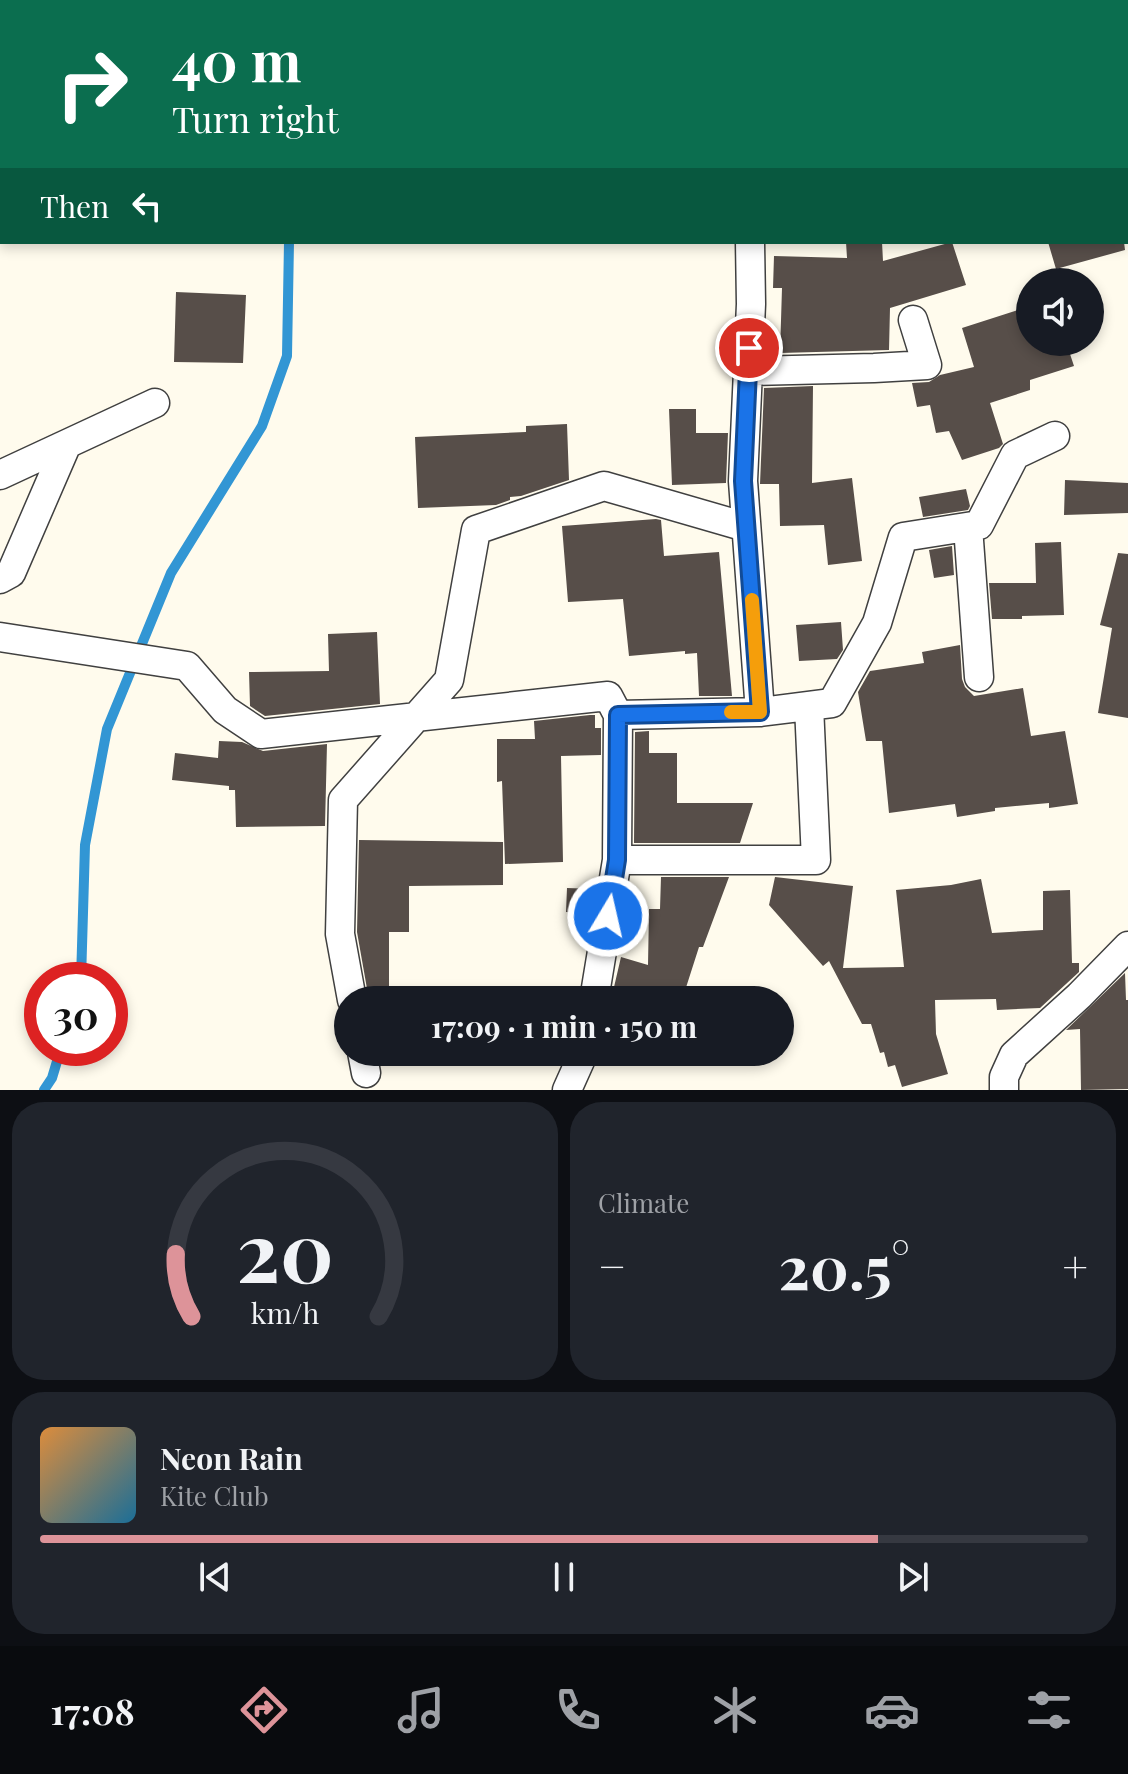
<!DOCTYPE html>
<html lang="en">
<head>
<meta charset="utf-8">
<style>
  body { margin:0; font-family:"Playfair Display",serif; background:#20242c; color:#f1f3f6; height:100vh; display:flex; flex-direction:column; font-size:30px; white-space:nowrap }
  * { box-sizing:border-box; margin:0 }
  p { font-size:26px; color:#9ea1a6 }
  .icon { flex:none; width:44px; height:44px; fill:none; stroke:currentColor; stroke-width:2; stroke-linecap:round; stroke-linejoin:round }
  .map { position:relative; height:1090px; overflow:hidden }
  .sheet { display:flex; flex-direction:column; gap:12px; padding:12px; background:#0d0f14; flex:1 }
  .sheet>* { flex:none }
  .top-card { position:absolute; left:0px; top:0px; width:1128px; height:244px; box-shadow:0 4px 12px #0003; background:#0b6e4f; color:#fff; overflow:hidden }
  .controls { position:absolute; left:1016px; top:268px; display:grid; gap:16px }
  .controls a { display:grid; place-items:center; width:88px; height:88px; border-radius:50%; background:#171b24; box-shadow:0 4px 12px #0003; font-size:40px }
  .speed { position:absolute; left:24px; top:962px; display:flex; gap:16px; font-size:40px; font-weight:700; text-align:center }
  .speed>* { display:grid; place-content:center; width:104px; height:104px; border-radius:50%; background:#171b24; box-shadow:0 4px 12px #0003; line-height:1 }
  .speed .limit { border:12px solid #d22; background:#fff; color:#111 }
  .pin { position:absolute; display:grid; place-items:center; width:68px; height:68px; color:#fff; margin:-34px; border:4px solid #fff; border-radius:50%; box-shadow:0 2px 8px #0007 }
  .me { position:absolute; width:88px; margin:-44px; rotate:9deg; stroke-linejoin:round; filter:drop-shadow(0 0 6px #0008) }
  .turn { display:flex; align-items:center; gap:28px; height:168px; padding:0 40px; font-size:36px }
  .turn .icon { width:104px; height:104px; stroke-width:2.5 }
  .turn b { display:block; font-size:56px; line-height:68px }
  .then { display:flex; align-items:center; height:76px; padding:0 40px; background:#0003; gap:16px; font-size:30px }
  .big { font-size:60px; font-weight:700; line-height:1.1 }
  .sheet .widget { flex:1; display:flex; flex-direction:column; justify-content:center; gap:12px; min-width:0; padding:0 28px; border-radius:32px; background:#20242c }
  .sheet .dial { align-items:center; gap:0 }
  .dial svg { height:208px; overflow:visible; fill:none; stroke:#363941; stroke-width:7; stroke-linecap:round; text-anchor:middle }
  .dial text { fill:#f1f3f6; stroke:none }
  .song { display:flex; align-items:center; gap:24px }
  .cover { width:96px; height:96px; border-radius:12px; background:linear-gradient(135deg,hsl(30 70% 55%),hsl(200 70% 35%)) }
  .played { height:8px; border-radius:4px; background:linear-gradient(90deg,#dd9399 80%,#363941 80%) }
  .keys { display:flex; justify-content:space-around; direction:ltr }
  .heat { display:flex; justify-content:space-between; align-items:center; font-size:44px; direction:ltr }
  .sheet .tiles { flex:1; display:grid; gap:12px; grid-template-columns:1fr 1fr }
  .widget:last-child { grid-column:span 2 }
  .trip { position:absolute; left:334px; top:986px; width:460px; height:80px; border-radius:40px; background:#171b24; box-shadow:0 4px 12px #0003; font-weight:700; line-height:80px; text-align:center }
  .menu { display:flex; height:128px; justify-content:space-around; align-items:center; background:#090b0e; color:#9ea1a6 }
  .menu .icon { width:56px; height:56px }
  .menu .active { color:#dd9399 }
  .menu b { font-size:36px; color:#f1f3f6 }
  .map>svg:first-child { display:block }
  .lines { fill:none; stroke-linecap:round; stroke-linejoin:round }
  .stream { stroke:#3296d4; stroke-width:10 }
  .building { fill:#574e49 }
  .street-casing { stroke:#404040; stroke-width:31 }
  .secondary-casing { stroke:#2f2f2f; stroke-width:43 }
  .street { stroke:#fff; stroke-width:28 }
  .secondary { stroke:#fff4a8; stroke-width:40 }
  .route-casing { stroke:#114b97; stroke-width:20 }
  .route { stroke:#1a73e8; stroke-width:14 }
  .slow { stroke:#f59e0b; stroke-width:14 }
</style>
</head>
<body>
<div class="map">
<svg width="1128" height="1090" viewBox="0 0 1128 1090">
  <rect width="100%" height="100%" fill="#fffbed"/>
  <g class="lines">
    <path class="stream" d="M81,980L85,845L107,729L171,573L262,426L287,356L289,242
      M44,1090L52,1078L61,1048"/>
  </g>
  <path class="building" d="M846,242H882L883,261L952,242L966,285L890,308L889,350L780,353L782,288H773L774,256L847,258Z
    M1048,242H1124L1125,250L1056,269Z
    M176,292L246,295L243,363L174,362Z
    M1030,306V342H1066L1074,366L1030,380V390L990,403L1003,444L999,448L962,460L949,431L936,433L930,405L917,407L912,383L929,382L940,375L974,367L962,328Z
    M813,386L812,483L852,478L862,561L828,565L824,525L780,526L779,484H760L764,388Z
    M669,409H696V433H728L726,483L672,485Z
    M567,424L569,480L521,496L510,497V500L496,505L418,508L415,437L526,432V426Z
    M1065,480L1128,483V513L1064,515Z
    M966,489L970,506L968,510L923,517L919,497Z
    M656,519L661,520L664,556L719,552L732,696H699L697,653L685,654V651L629,656L623,599L568,602L562,526Z
    M1061,542L1064,615L1022,616V619H992L989,583H1036L1035,543Z
    M952,546L954,575L934,578L929,550Z
    M1118,553L1128,554V718L1098,713L1112,628L1100,625Z
    M841,622L843,650L837,659L799,661L796,625Z
    M377,632L380,704L265,716L250,706L249,672L329,671L328,634Z
    M960,645L962,679L965,687L974,696L1023,688L1031,736L1065,731L1078,804L1049,808V803L995,808V811L957,817L955,804L889,813L882,741H866L858,692L870,671L924,663L922,652Z
    M590,715H595V728H601V755L561,756L563,862L505,864L502,781L497,782V739H535L534,721Z
    M649,731V753H677V803H753L740,843H634L635,732Z
    M219,741L242,742L263,751L327,744L325,826L236,827L235,790H229V786L172,780L175,753L218,758Z
    M359,840L503,842V885L409,886V932H389V1000H369L357,932Z
    M661,877H729L703,947H699L682,1000H611L621,957L648,965L649,909H660Z
    M775,877L853,886L843,968L904,967L896,890L951,885L981,879L992,933L1043,930V891L1070,890L1072,963H1079V972L1040,1008L997,1010L996,999L935,1000L936,1034L948,1074L902,1087L895,1065L888,1067L884,1052L880,1053L871,1024H862L829,961L823,966L769,905Z
    M567,888L595,889L591,914L566,912Z
    M1125,973L1126,1000H1128V1089L1081,1090L1080,1029L1066,1030Z"/>
  <g class="lines">
    <defs>
      <path id="street" d="M707,0L708,2
        M992,0L993,2
        M202,2V0
        M318,2V0
        M0,154L2,158
        M750,242L751,304L743,481L760,712
        M748,371L874,368L927,365L913,320
        M0,475L155,403
        M968,527L979,677
        M0,579L11,573L66,446
        M0,637L187,666L225,710L261,734L608,696L618,715L760,712L832,703L877,623L903,537L979,525L1015,455L1055,436
        M617,860H816L809,706
        M352,1000L340,934L343,800L449,680L476,530L604,486L746,527
        M594,1000L617,860L618,715
        M362,1052L366,1073
        M567,1090L584,1052
        M1004,1090V1077L1014,1055L1079,996L1128,946"/>
      <path id="secondary" d="M266,2L269,0
        M0,185L2,183"/>
    </defs>
    <use href="#street" class="street-casing"/>
    <use href="#secondary" class="secondary-casing"/>
    <use href="#street" class="street"/>
    <use href="#secondary" class="secondary"/>
  </g>
  <g class="lines">
    <defs>
      <path id="route" d="M608,916L617,860L618,715L760,712L743,481L749,348"/>
    </defs>
    <use href="#route" class="route-casing"/>
    <use href="#route" class="route"/>
    <path class="slow" d="M731,712H760L752,600"/>
  </g>
</svg>
<div class="controls">
<a><svg class="icon" aria-label="sound" viewBox="0 0 24 24"><path d="M4 9h4l5-4v14l-5-4H4zM17 9q2 3 0 6"/></svg></a>
</div>
<div class="speed"><div class="limit">30</div></div>
<div class="pin" style="left:749px;top:348px;background:#d93025"><svg class="icon" aria-label="arrive" viewBox="0 0 24 24"><path d="M6 21V4h12l-3 4 3 4H6"/></svg></div>
<svg class="me" style="left:608px;top:916px" viewBox="-20 -20 40 40"><circle r="17" fill="#1a73e8" stroke="#fff" stroke-width="3"/><path d="M0-11L8 9 0 5-8 9z" fill="#fff"/></svg>
<div class="trip">17:09 · 1 min · 150 m</div>
<div class="top-card">
<div class="turn"><svg class="icon" aria-label="right" viewBox="0 0 24 24"><path d="M7 20v-9h11M14 6l5 5-5 5"/></svg><div><b>40 m</b>Turn right</div></div>
<div class="then">Then<svg class="icon" aria-label="left" viewBox="0 0 24 24"><path d="M17 20v-9H6M10 6l-5 5 5 5"/></svg></div>
</div>
</div>
<section class="sheet">
<div class="tiles">
<div class="widget dial"><svg viewBox="0 0 100 80">
<path d="M14 69A42 42 0 1 1 86 69"/>
<path d="M14 69A42 42 0 0 1 8 45" stroke="#dd9399"/>
<text x="50" y="56" font-size="32" font-weight="700">20</text>
<text x="50" y="72" font-size="11">km/h</text>
</svg></div>
<div class="widget"><p>Climate</p>
<div class="heat"><a>−</a><b class="big">20.5°</b><a>+</a></div>
</div>
<div class="widget">
<div class="song"><i class="cover"></i><div><b>Neon Rain</b><p>Kite Club</p></div></div>
<div class="played"></div>
<div class="keys"><svg class="icon" aria-label="previous" viewBox="0 0 24 24"><path d="M18 5L8 12l10 7zM5 5v14"/></svg><svg class="icon" aria-label="pause" viewBox="0 0 24 24"><path d="M8 5v14M16 5v14"/></svg><svg class="icon" aria-label="next" viewBox="0 0 24 24"><path d="M6 5l10 7-10 7zM19 5v14"/></svg></div>
</div>
</div>
</section>
<nav class="menu">
<b>17:08</b>
<svg class="icon active" aria-label="directions" viewBox="0 0 24 24"><path d="M12 3l9 9-9 9-9-9zM9 14v-3h6M13 9l2 2-2 2"/></svg>
<svg class="icon" aria-label="music" viewBox="0 0 24 24"><path d="M9 18V5l10-2v13"/><circle cx="6" cy="18" r="3"/><circle cx="16" cy="16" r="3"/></svg>
<svg class="icon" aria-label="phone" viewBox="0 0 24 24"><path d="M5 4h4l2 5-3 2q2 4 5 5l2-3 5 2v4C11 20 4 13 5 4z"/></svg>
<svg class="icon" aria-label="climate" viewBox="0 0 24 24"><path d="M12 3v18M4 7l16 10M4 17L20 7"/></svg>
<svg class="icon" aria-label="car" viewBox="0 0 24 24"><path d="M5 17H2v-5l4-1 3-4h7l3 4 3 1v5h-3M9 17h6M6 11h13"/><circle cx="7" cy="17" r="2"/><circle cx="17" cy="17" r="2"/></svg>
<svg class="icon" aria-label="filters" viewBox="0 0 24 24"><path d="M4 7h16M4 17h16"/><circle cx="9" cy="7" r="2"/><circle cx="15" cy="17" r="2"/></svg>
</nav>
</body>
</html>
